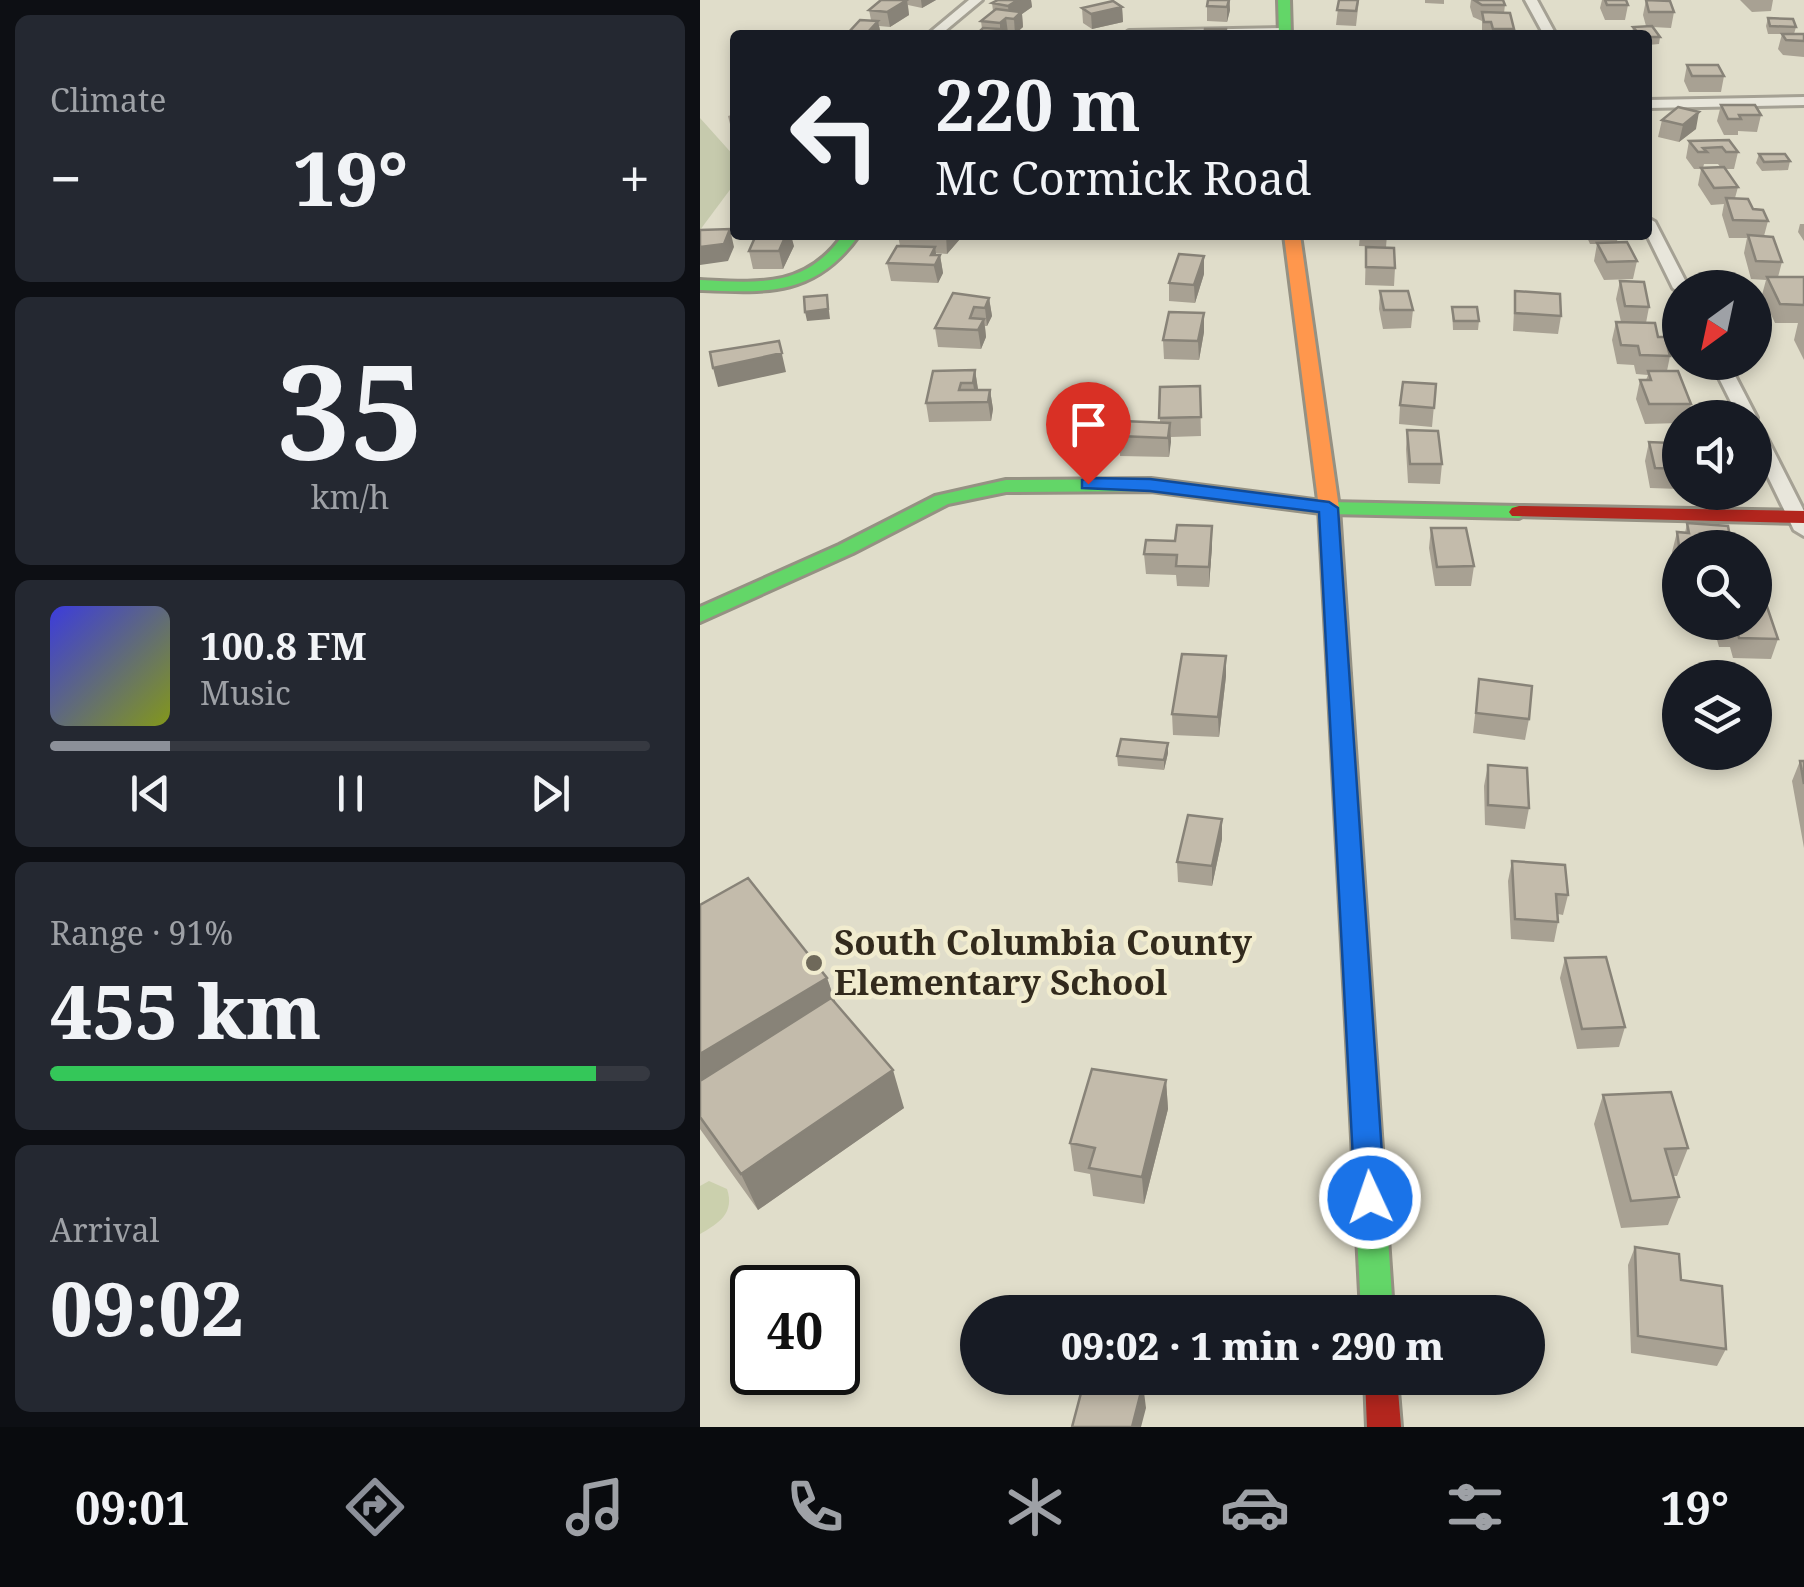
<!DOCTYPE html>
<html lang="en">
<head>
<meta charset="utf-8">
<style>
  body { margin:0; font-family:"Noto Serif",serif; background:#242831; color:#f1f3f6; height:100vh; display:flex; flex-direction:column; font-size:38px; white-space:nowrap }
  * { box-sizing:border-box; margin:0 }
  p { font-size:32px; color:#9ea1a6 }
  .icon { flex:none; width:55px; height:55px; fill:none; stroke:currentColor; stroke-width:2; stroke-linecap:round; stroke-linejoin:round }
  .map { position:relative; flex:1; overflow:hidden }
  .details { display:flex; flex-direction:column; gap:15px; padding:15px; background:#0d0f14; width:700px }
  .details>* { flex:none }
  .guide { position:absolute; left:30px; top:30px; width:922px; height:210px; border-radius:10px; box-shadow:0 5px 15px #0003; background:#171b24; color:#f1f3f6; overflow:hidden }
  .needle { width:65px; rotate:213deg }
  .buttons { position:absolute; left:962px; top:270px; display:grid; gap:20px }
  .buttons a { display:grid; place-items:center; width:110px; height:110px; border-radius:50%; background:#171b24; box-shadow:0 5px 15px #0003; font-size:50px }
  .speed { position:absolute; left:30px; top:1265px; display:flex; gap:20px; font-size:50px; font-weight:700; text-align:center }
  .speed>* { display:grid; place-content:center; width:130px; height:130px; border-radius:50%; background:#171b24; box-shadow:0 5px 15px #0003; line-height:1 }
  .speed .limit { border:5px solid #111; border-radius:15px; background:#fff; color:#111 }
  .pin { position:absolute; display:grid; place-items:center; width:85px; height:85px; color:#fff; margin:-102px -42px; border-radius:50% 50% 50% 0; rotate:-45deg; box-shadow:0 0 10px #0007 }
  .pin .icon { rotate:45deg }
  .me { position:absolute; width:110px; margin:-55px; rotate:357deg; stroke-linejoin:round; filter:drop-shadow(0 0 8px #0008) }
  .turn { display:flex; align-items:center; gap:35px; height:210px; padding:0 40px; font-size:45px }
  .turn .icon { width:130px; height:130px; stroke-width:2.5 }
  .turn b { display:block; font-size:70px; line-height:85px }
  .big { font-size:75px; font-weight:800; line-height:1.1 }
  .details .widget { flex:1; display:flex; flex-direction:column; justify-content:center; gap:15px; min-width:0; padding:0 35px; border-radius:15px; background:#242831 }
  .details .dial { align-items:center; gap:0 }
  .dial b { font-size:130px; line-height:1 }
  .song { display:flex; align-items:center; gap:30px }
  .cover { width:120px; height:120px; border-radius:15px; background:linear-gradient(135deg,hsl(240 70% 55%),hsl(70 70% 35%)) }
  .played { height:10px; border-radius:5px; background:linear-gradient(90deg,#8c9099 20%,#363941 20%) }
  .keys { display:flex; justify-content:space-around; direction:ltr }
  .heat { display:flex; justify-content:space-between; align-items:center; font-size:55px; direction:ltr }
  .charge { height:15px; border-radius:8px; background:linear-gradient(90deg,#34c759 91%,#363941 0) }
  .trip { position:absolute; left:260px; top:1295px; width:585px; height:100px; border-radius:50px; background:#171b24; box-shadow:0 5px 15px #0003; font-weight:800; line-height:100px; text-align:center }
  .tabs { display:flex; height:160px; justify-content:space-around; align-items:center; background:#090b0e; color:#9ea1a6 }
  .tabs .icon { width:70px; height:70px }
  .tabs .selected { color:#8c9099 }
  .tabs b { font-size:45px; color:#f1f3f6 }
  main { display:flex; flex:1; min-height:0 }
  .map>svg:first-child { display:block }
  .green { fill:#cbd0ad }
  .cemetery { fill:#c6caad }
  .lines { fill:none; stroke-linecap:round; stroke-linejoin:round }
  .street-casing { stroke:#a5a194; stroke-width:6 }
  .fast-casing { stroke:#959183; stroke-width:6 }
  .slow-casing { stroke:#959183; stroke-width:6 }
  .jam-casing { stroke:#959183; stroke-width:6 }
  .street { fill:#e8e6db; fill-rule:evenodd }
  .fast { fill:#63d668; fill-rule:evenodd }
  .slow { fill:#ff974d; fill-rule:evenodd }
  .jam { fill:#b3261e; fill-rule:evenodd }
  .wall { fill:#a8a193; fill-rule:evenodd }
  .shaded-wall { fill:#888378 }
  .building { fill:#c3bbab; stroke:#888378; stroke-width:2.5 }
  .route { fill:#1a73e8; stroke:#114b97; stroke-width:2.5 }
  .poi-dot { fill:#6f695a; stroke:#f1eccf; stroke-width:4 }
  .labels { text-anchor:middle; stroke-width:9; stroke-linejoin:round; paint-order:stroke }
  .poi-label { font-size:35px; font-weight:bold; fill:#322a1d; stroke:#f1eccf; text-anchor:start }
</style>
</head>
<body>
<main>
<section class="details">
<div class="widget"><p>Climate</p>
<div class="heat"><a>−</a><b class="big">19°</b><a>+</a></div>
</div>
<div class="widget dial"><b>35</b><p>km/h</p></div>
<div class="widget">
<div class="song"><i class="cover"></i><div><b>100.8 FM</b><p>Music</p></div></div>
<div class="played"></div>
<div class="keys"><svg class="icon" aria-label="previous" viewBox="0 0 24 24"><path d="M18 5L8 12l10 7zM5 5v14"/></svg><svg class="icon" aria-label="pause" viewBox="0 0 24 24"><path d="M8 5v14M16 5v14"/></svg><svg class="icon" aria-label="next" viewBox="0 0 24 24"><path d="M6 5l10 7-10 7zM19 5v14"/></svg></div>
</div>
<div class="widget"><p>Range · 91%</p><b class="big">455 km</b><div class="charge"></div></div>
<div class="widget"><p>Arrival</p><b class="big">09:02</b></div>
</section>
<div class="map">
<svg width="1104" height="1427" viewBox="0 0 1104 1427">
  <rect width="100%" height="100%" fill="#e0ddca"/>
  <path class="green" d="M9,1181L27,1189C35,1213 19,1223 0,1234V1186Z"/>
  <path class="cemetery" d="M0,118L35,157V183L0,230Z"/>
  <g class="lines">
    <defs>
      <path id="street" d="M269,0H282L240,35H227Z
        M825,0H837L856,35H844Z
        M585,28L589,29V35H423L429,31Z
        M1104,97V105L948,108V100Z
        M948,218L955,222L989,288H980V293L973,288L947,235Z
        M1011,362H1028L1057,418L1055,421V418H1039Z
        M1055,427L1064,432L1104,511V536L1094,530L1055,450Z"/>
      <path id="fast" d="M578,0H590L591,35H579Z
        M143,235H159C116,296 68,293 0,290V280C59,283 106,288 143,235Z
        M451,479L629,502L819,506L829,512L819,518L629,514L451,491L306,492L248,504L153,553L0,622V607L139,545L235,496L306,480Z
        M639,667L650,674L693,1312H661L628,674Z"/>
      <path id="slow" d="M584,235H600L639,508L650,674L639,681L628,674L619,508Z"/>
      <path id="jam" d="M819,506L1104,511V523L812,516L809,512L812,508Z
        M665,1378H697L701,1427H667Z"/>
    </defs>
    <use href="#street" class="street-casing"/>
    <use href="#fast" class="fast-casing"/>
    <use href="#slow" class="slow-casing"/>
    <use href="#jam" class="jam-casing"/>
    <use href="#street" class="street"/>
    <use href="#fast" class="fast"/>
    <use href="#slow" class="slow"/>
    <use href="#jam" class="jam"/>
  </g>
  <path class="wall" d="M181,0H236L222,8L208,5L209,15L190,27L179,26L181,35H149V32L171,20L169,10Z
    M298,0H331L332,7L322,14L323,27L315,34L276,35L282,29L281,21L293,11L292,3Z
    M508,0H530V10L527,22L507,21V6Z
    M639,0H661H659L656,26L636,25Z
    M725,0H744V4L725,3Z
    M771,0H803L805,5L804,13L814,29L813,35H782V21L773,17L770,7Z
    M902,0H926L928,5L925,20H905L900,8Z
    M946,0L974,12L971,28L952,27L960,37L959,44L948,45V35L932,34L933,27L946,26L943,15Z
    M1040,0H1073L1071,11L1052,12Z
    M422,7L423,22L392,29L383,23L382,8Z
    M1068,18L1096,27L1094,34H1104V57L1083,55L1078,49L1082,34H1068L1066,26Z
    M987,65L1024,76L1021,92H989L984,81Z
    M1021,105L1061,115L1057,132L1038,131V135H1024L1017,121Z
    M35,114V135L32,132L28,116Z
    M962,120L996,129L979,142L958,137Z
    M1029,140L1038,152L1034,169H1025L1038,187L1035,198L1068,221L1064,236L1082,262L1078,277H1104V360L1094,340L1098,323H1075L1062,295L1066,280L1051,279L1044,253L1047,238H1029L1022,215L1024,204L1011,205L998,185L1001,169H994L986,158L989,141ZM1004,164H1018L1021,168H1003Z
    M1059,154L1090,161L1088,170L1062,171L1056,163Z
    M1100,224H1104V241L1098,232Z
    M198,235H260V239L247,254L236,253V255H240L243,273L238,283L191,281L187,263L200,246Z
    M660,235H687L686,247L659,246Z
    M886,235H918L917,242L937,261L933,279L904,280L894,261L897,244H890Z
    M94,246L83,269H53L49,251Z
    M666,247L695,268L694,286L665,285Z
    M504,256V274L495,303L469,301V283Z
    M920,281L949,307L946,323L958,337L970,356L967,371L991,404L988,418H980V423L945,424L936,399L940,380H946L948,375L936,374L934,365L917,364L912,340L916,322H921L916,299Z
    M680,291L713,310L711,328L683,329L679,309Z
    M815,291L861,316L858,334L813,331Z
    M289,298L292,316L287,326H285L286,337L281,349L238,347L235,328Z
    M752,307L779,321L778,330H753Z
    M504,332L499,360L464,359L463,340Z
    M275,370L278,390H290L293,409L291,421L229,422L226,403Z
    M736,384L732,427L699,424L700,405Z
    M500,386L501,436L471,437L469,457L420,456L419,436L460,422V387Z
    M707,430L742,464L740,484L708,483L706,449Z
    M969,432H980V489L950,488L945,461L949,442L966,443Z
    M987,523L1032,548H980V567L974,566L972,552L977,532L985,533Z
    M512,526V546L509,587L477,586L476,575L446,574L444,554Z
    M731,528L774,566L771,586H735L729,548Z
    M1012,622H1055L1078,639L1071,659L1033,658L1030,647H1019Z
    M526,676L519,737L473,735L472,714Z
    M779,679L829,719L825,740L773,733Z
    M468,753L464,770L418,766L417,756Z
    M1100,761H1104V848L1092,781Z
    M788,765L829,808L825,829L785,825L784,786Z
    M522,839L512,886L478,882L477,862Z
    M812,861L868,895L863,915L858,914V922L854,942L811,939L808,881Z
    M0,905L127,978L136,1004L204,1108L58,1210L0,1129Z
    M865,958L925,1027L919,1047L877,1049L860,978Z
    M466,1080L468,1109L444,1204L393,1196L390,1174L374,1171L370,1143Z
    M903,1095L988,1148L977,1176H973L979,1197L968,1225L921,1228L894,1124Z
    M935,1247L981,1280L1026,1349L1017,1366L931,1353L928,1265Z"/>
  <path class="shaded-wall" d="M207,0L209,15L190,27L187,12Z
    M221,0H236L222,8Z
    M318,0H331L332,7L322,14L323,27L315,34L314,19L309,18L308,6Z
    M529,0L530,10L527,22V7Z
    M422,7L423,22L392,29L391,14Z
    M306,18L308,33L306,35H296L300,30V23Z
    M178,21L181,35H167V33Z
    M999,112L996,129L979,142L983,125Z
    M30,229L34,247L28,261L0,265V247Z
    M86,235H91L94,246L83,269L79,251Z
    M246,235H260V239L247,254Z
    M235,247L237,260L240,255L243,273L238,283L231,255Z
    M504,256V274L495,303L494,285Z
    M127,295L130,319L107,321L105,312Z
    M289,298L292,316L287,326L285,308Z
    M504,313V332L499,360L498,341Z
    M284,319L286,337L281,349L278,330Z
    M79,341L86,372L18,387L13,368Z
    M275,370L278,389L276,402L273,383Z
    M290,390L293,409L291,421L288,402Z
    M470,423L471,442L469,457L468,438Z
    M512,526V546L509,587V567Z
    M526,656V676L519,737L518,717Z
    M468,743V753L464,770V760Z
    M522,819V839L512,886V866Z
    M127,978L137,1007L0,1090V1054Z
    M193,1070L204,1108L58,1210L41,1174Z
    M466,1080L468,1109L444,1204L442,1177Z
    M443,1384L446,1408L441,1427H432Z"/>
  <path class="building" d="M181,0H207L187,12L169,10Z
    M298,0H318L308,6L292,3Z
    M508,0H529L527,7L507,6Z
    M639,0H658L656,11L637,10Z
    M774,0H803L805,5H782Z
    M905,0H926L928,5H907Z
    M946,0L970,1L974,12H949Z
    M413,1L422,7L391,14L382,8Z
    M296,9L321,12L314,19L306,18L300,23L281,21Z
    M782,12L810,13L814,29H793L791,22H784Z
    M1068,18L1093,19L1096,27L1070,26Z
    M160,20L178,21L167,33L149,32Z
    M952,26L960,37H948V35H940L933,27Z
    M283,28L301,29L296,35H276Z
    M505,29H526L525,35H504Z
    M726,33H745L746,35H727Z
    M1082,34H1104V41L1086,40Z
    M987,65H1018L1024,76H992Z
    M1021,105H1055L1061,115H1039L1041,119H1028Z
    M978,107L999,112L983,125L962,120Z
    M1029,140L1038,152H1026L1022,147L1003,148L1007,152H998L989,141Z
    M1059,154H1085L1090,161L1064,162Z
    M1024,167L1038,187L1014,188L1001,168Z
    M1026,198L1048,199L1053,209L1063,210L1068,221L1033,220Z
    M30,229L24,244L0,247V230Z
    M56,235H86L79,251H49Z
    M1048,235L1073,237L1082,262L1056,261Z
    M927,242L937,261L907,262L897,243Z
    M197,246L235,247L231,255H240L235,265L187,263Z
    M666,247L694,248L695,268L666,267Z
    M479,254L504,256L494,285L469,283Z
    M1067,277H1104V305L1080,304Z
    M920,281L944,282L949,307L925,306Z
    M680,291H708L713,310H684Z
    M815,291L860,294L861,316L815,313Z
    M253,293L289,298L285,308L274,307L270,318L284,319L278,330L235,328Z
    M127,295L128,309L105,312L104,297Z
    M752,307H777L779,321H754Z
    M469,312L504,313L498,341L463,340Z
    M916,322L955,323L958,337H965L970,356L940,355L938,346L921,345Z
    M79,341L82,353L13,368L10,352Z
    M275,370L273,383H261L259,390H290L288,402L226,403L233,371Z
    M948,371H978L991,404H949L940,380H951Z
    M703,382L736,384L734,408L700,405Z
    M500,386L501,417L459,418L460,387Z
    M422,421L470,423L468,438L419,436Z
    M707,430L738,431L742,464H710Z
    M969,432H980V469L955,468L949,442L971,443Z
    M987,523L1028,526L1032,548L979,546L977,532L989,533Z
    M477,525L512,526L509,567L476,566L477,555L444,554L446,540L475,541Z
    M731,528H766L774,566L737,567Z
    M1055,594L1063,595L1078,639L1039,638L1036,627H1025L1024,622H1055Z
    M482,654L526,656L518,717L472,714Z
    M779,679L832,686L829,719L776,713Z
    M421,739L468,743L464,760L417,756Z
    M1100,761H1104V784Z
    M788,765L827,768L829,808L788,805Z
    M488,815L522,819L512,866L477,862Z
    M812,861L865,865L868,895L856,894L858,922L815,919Z
    M48,878L127,978L0,1054V905Z
    M906,957L925,1027L882,1029L865,958Z
    M131,998L193,1070L41,1174L0,1117V1081Z
    M392,1069L466,1080L442,1177L389,1168L395,1148L370,1143Z
    M971,1092L988,1148L965,1149L979,1197L931,1201L903,1095Z
    M935,1247L979,1254L981,1280L1022,1286L1026,1349L938,1336Z
    M385,1378H412L443,1384L432,1427H372Z"/>
  <path class="route" d="M388,478L450,479L629,502L638,508L685,1198L681,1207L670,1212L659,1207L655,1198L619,512L450,491L382,488V480Z"/>
  <circle class="poi-dot" cx="114" cy="963" r="10"/>
  <g class="labels">
    <g class="poi-label">
      <text x="134" y="955">South Columbia County<tspan x="134" dy="40">Elementary School</tspan></text>
    </g>
  </g>
</svg>
<div class="buttons">
<a><svg class="needle" viewBox="-14 -14 28 28"><path d="M0-13l5 13h-10z" fill="#e53935"/><path d="M0 13l5-13h-10z" fill="#9ea1a6"/></svg></a>
<a><svg class="icon" aria-label="sound" viewBox="0 0 24 24"><path d="M4 9h4l5-4v14l-5-4H4zM17 9q2 3 0 6"/></svg></a>
<a><svg class="icon" aria-label="search" viewBox="0 0 24 24"><circle cx="10" cy="10" r="6"/><path d="M15 15l6 6"/></svg></a>
<a><svg class="icon" aria-label="layers" viewBox="0 0 24 24"><path d="M12 4l9 5-9 5-9-5zM3 14l9 5 9-5"/></svg></a>
</div>
<div class="speed"><div class="limit">40</div></div>
<div class="pin" style="left:388px;top:484px;background:#d93025"><svg class="icon" aria-label="arrive" viewBox="0 0 24 24"><path d="M6 21V4h12l-3 4 3 4H6"/></svg></div>
<svg class="me" style="left:670px;top:1198px" viewBox="-20 -20 40 40"><circle r="17" fill="#1a73e8" stroke="#fff" stroke-width="3"/><path d="M0-11L8 9 0 5-8 9z" fill="#fff"/></svg>
<div class="trip">09:02 · 1 min · 290 m</div>
<div class="guide">
<div class="turn"><svg class="icon" aria-label="left" viewBox="0 0 24 24"><path d="M17 20v-9H6M10 6l-5 5 5 5"/></svg><div><b>220 m</b>Mc Cormick Road</div></div>
</div>
</div>
</main>
<nav class="tabs">
<b>09:01</b>
<svg class="icon selected" aria-label="directions" viewBox="0 0 24 24"><path d="M12 3l9 9-9 9-9-9zM9 14v-3h6M13 9l2 2-2 2"/></svg>
<svg class="icon" aria-label="music" viewBox="0 0 24 24"><path d="M9 18V5l10-2v13"/><circle cx="6" cy="18" r="3"/><circle cx="16" cy="16" r="3"/></svg>
<svg class="icon" aria-label="phone" viewBox="0 0 24 24"><path d="M5 4h4l2 5-3 2q2 4 5 5l2-3 5 2v4C11 20 4 13 5 4z"/></svg>
<svg class="icon" aria-label="climate" viewBox="0 0 24 24"><path d="M12 3v18M4 7l16 10M4 17L20 7"/></svg>
<svg class="icon" aria-label="car" viewBox="0 0 24 24"><path d="M5 17H2v-5l4-1 3-4h7l3 4 3 1v5h-3M9 17h6M6 11h13"/><circle cx="7" cy="17" r="2"/><circle cx="17" cy="17" r="2"/></svg>
<svg class="icon" aria-label="filters" viewBox="0 0 24 24"><path d="M4 7h16M4 17h16"/><circle cx="9" cy="7" r="2"/><circle cx="15" cy="17" r="2"/></svg>
<b>19°</b>
</nav>
</body>
</html>
